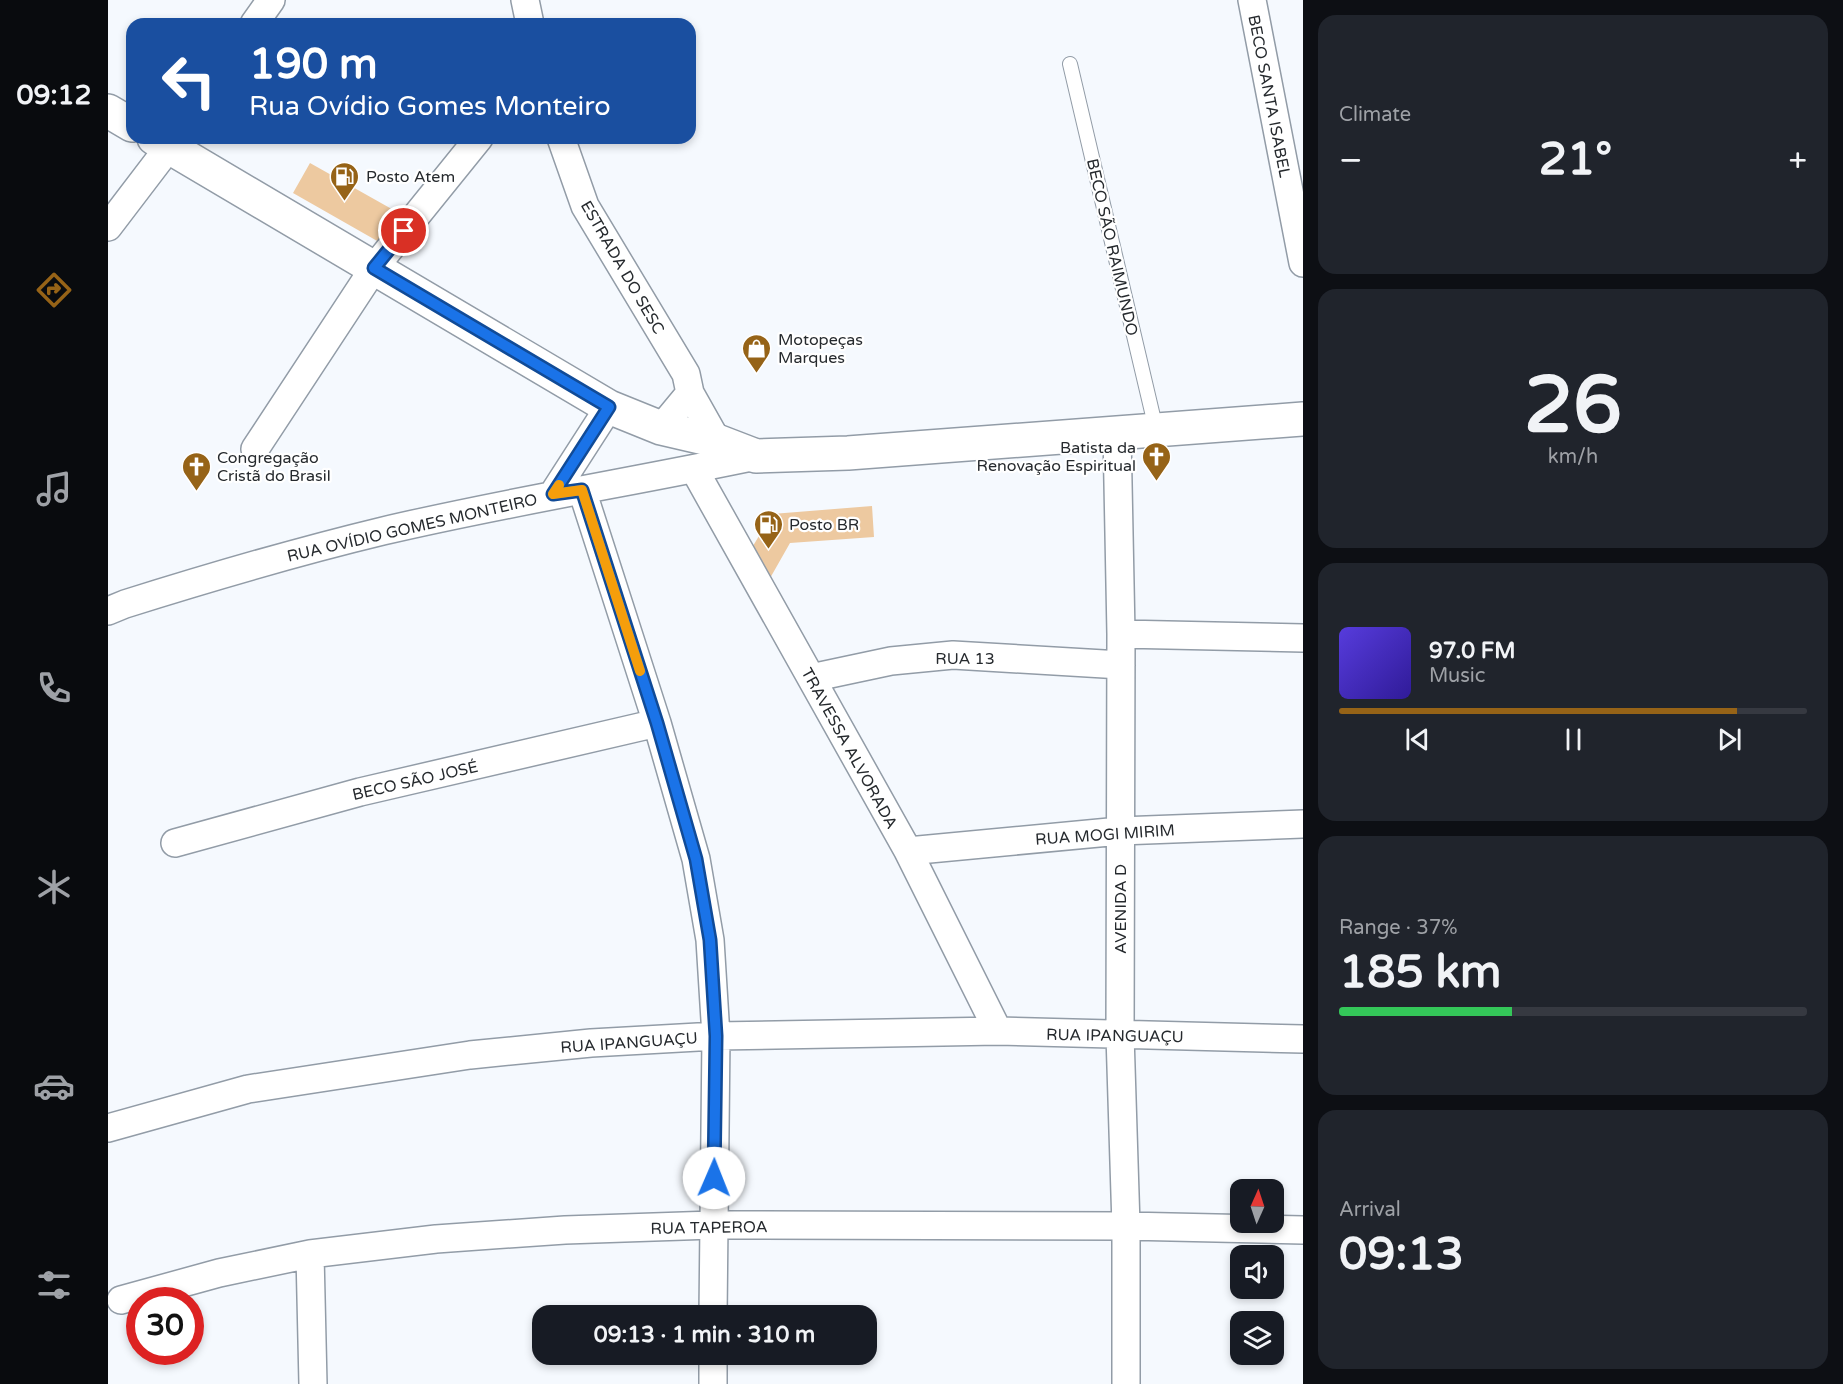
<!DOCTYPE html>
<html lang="en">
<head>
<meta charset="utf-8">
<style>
  body { margin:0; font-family:"Varela Round",sans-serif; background:#20242c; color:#f1f3f6; height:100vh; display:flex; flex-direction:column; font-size:22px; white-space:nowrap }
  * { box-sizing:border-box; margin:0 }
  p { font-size:20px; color:#9ea1a6 }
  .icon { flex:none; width:33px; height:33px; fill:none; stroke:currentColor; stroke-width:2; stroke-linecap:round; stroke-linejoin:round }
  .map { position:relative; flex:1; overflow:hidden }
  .drawer { display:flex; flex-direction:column; gap:15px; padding:15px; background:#0d0f14; width:540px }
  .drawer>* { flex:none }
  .guide { position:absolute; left:18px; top:18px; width:570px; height:126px; border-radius:18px; box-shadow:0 3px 9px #0003; background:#1a4fa0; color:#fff; overflow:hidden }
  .needle { width:39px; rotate:3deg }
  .controls { position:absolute; left:1122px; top:1179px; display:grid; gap:12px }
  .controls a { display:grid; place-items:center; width:54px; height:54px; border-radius:12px; background:#171b24; box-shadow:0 3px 9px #0003; font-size:30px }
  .speed { position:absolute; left:18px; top:1287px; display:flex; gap:12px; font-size:30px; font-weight:700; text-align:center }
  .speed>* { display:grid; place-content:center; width:78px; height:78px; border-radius:50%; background:#171b24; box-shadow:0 3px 9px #0003; line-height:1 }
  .speed .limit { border:9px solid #d22; background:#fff; color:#111 }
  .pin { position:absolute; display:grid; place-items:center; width:51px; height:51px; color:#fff; margin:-26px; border:3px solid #fff; border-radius:50%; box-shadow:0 2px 6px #0007 }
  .me { position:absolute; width:66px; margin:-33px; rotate:1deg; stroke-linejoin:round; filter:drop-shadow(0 0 4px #0008) }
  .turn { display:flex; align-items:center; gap:21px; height:126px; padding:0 24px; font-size:27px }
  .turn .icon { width:78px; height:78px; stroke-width:2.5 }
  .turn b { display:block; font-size:42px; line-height:51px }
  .big { font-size:45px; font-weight:800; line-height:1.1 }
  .drawer .card { flex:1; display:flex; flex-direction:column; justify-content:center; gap:9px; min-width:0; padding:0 21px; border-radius:18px; background:#20242c }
  .drawer .dial { align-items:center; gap:0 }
  .dial b { font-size:78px; line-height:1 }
  .song { display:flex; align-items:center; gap:18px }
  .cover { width:72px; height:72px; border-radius:9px; background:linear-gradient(135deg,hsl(250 70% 55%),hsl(250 70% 35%)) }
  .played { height:6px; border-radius:3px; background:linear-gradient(90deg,#966317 85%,#363941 85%) }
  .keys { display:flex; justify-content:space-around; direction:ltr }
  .heat { display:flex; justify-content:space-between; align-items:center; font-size:33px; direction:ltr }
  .charge { height:9px; border-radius:4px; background:linear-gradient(90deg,#34c759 37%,#363941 0) }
  .trip { position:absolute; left:424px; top:1305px; width:345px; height:60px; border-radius:18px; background:#171b24; box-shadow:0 3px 9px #0003; font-weight:800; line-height:60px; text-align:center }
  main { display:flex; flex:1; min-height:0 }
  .dock { display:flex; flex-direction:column; width:108px; justify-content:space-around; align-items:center; background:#090b0e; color:#9ea1a6 }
  .dock .icon { width:42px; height:42px }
  .dock .selected { color:#966317 }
  .dock b { font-size:27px; color:#f1f3f6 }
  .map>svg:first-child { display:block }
  .building { fill:#edc9a0 }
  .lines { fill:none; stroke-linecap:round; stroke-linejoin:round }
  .service-casing { stroke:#929ca7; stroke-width:16 }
  .minor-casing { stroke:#929ca7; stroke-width:30 }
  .secondary-casing { stroke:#929ca7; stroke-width:36 }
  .service { stroke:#fff; stroke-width:14 }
  .minor { stroke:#fff; stroke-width:27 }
  .secondary { stroke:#fff; stroke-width:33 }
  .route-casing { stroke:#114b97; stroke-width:15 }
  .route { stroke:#1a73e8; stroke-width:10 }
  .slow { stroke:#f59e0b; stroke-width:10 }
  .labels { text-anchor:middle; stroke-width:4.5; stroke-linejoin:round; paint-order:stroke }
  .street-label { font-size:16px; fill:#262a2e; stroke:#fff }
  .poi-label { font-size:16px; fill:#262a2e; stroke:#fff; text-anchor:start }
</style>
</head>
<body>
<main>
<nav class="dock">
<b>09:12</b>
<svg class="icon selected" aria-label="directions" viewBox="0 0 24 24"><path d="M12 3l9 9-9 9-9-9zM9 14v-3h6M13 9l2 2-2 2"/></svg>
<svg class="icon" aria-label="music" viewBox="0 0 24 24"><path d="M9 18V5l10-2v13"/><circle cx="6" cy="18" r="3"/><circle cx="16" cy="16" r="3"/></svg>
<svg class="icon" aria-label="phone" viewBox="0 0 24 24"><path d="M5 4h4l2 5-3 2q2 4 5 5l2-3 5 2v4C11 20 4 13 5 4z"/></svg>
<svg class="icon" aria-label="climate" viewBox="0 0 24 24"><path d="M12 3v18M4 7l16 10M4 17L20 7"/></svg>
<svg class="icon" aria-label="car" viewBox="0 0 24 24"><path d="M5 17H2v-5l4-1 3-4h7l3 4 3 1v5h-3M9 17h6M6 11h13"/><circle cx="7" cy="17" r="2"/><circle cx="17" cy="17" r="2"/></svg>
<svg class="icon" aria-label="filters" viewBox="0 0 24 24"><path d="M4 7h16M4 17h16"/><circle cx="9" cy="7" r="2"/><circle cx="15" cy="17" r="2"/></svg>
</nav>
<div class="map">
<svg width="1195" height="1384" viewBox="0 0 1195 1384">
  <rect width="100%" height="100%" fill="#f5f9fe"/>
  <path class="building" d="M202,163L289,212L271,242L185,193Z
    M764,506L766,537L682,543L661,580L639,556L664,514Z"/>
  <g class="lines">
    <defs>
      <path id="service" d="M962,64L1048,429"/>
      <path id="minor" d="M417,0L422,24
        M1144,0L1195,263
        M146,24L163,0
        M453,138L477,206L578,374L582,393L609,441
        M0,227L61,147
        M553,428L582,393
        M1009,433L1013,634L1012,1035L1018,1226V1384
        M147,449L266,268L371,138
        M586,469L800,851L890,1031
        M474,490L549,723L588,859L602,940L608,1036L605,1316
        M445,494L501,407
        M0,611L17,604C103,577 188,552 275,531C398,502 524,482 648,456
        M1013,634L1195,638
        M703,678L783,661L845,655L1013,665
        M67,843L252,792L549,723
        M800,851L1012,831L1195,824
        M0,1128L140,1089L362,1055L483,1043L608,1036L890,1031L1195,1039
        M202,1254L205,1384
        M13,1300L111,1273L202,1254L328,1239L457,1230L605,1225L1018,1226L1195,1230
        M605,1384V1354"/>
      <path id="secondary" d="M0,111L24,125
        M46,138L501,407L553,428L609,441L648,456L740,453L1195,419"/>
    </defs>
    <use href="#service" class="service-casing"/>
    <use href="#minor" class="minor-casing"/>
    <use href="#secondary" class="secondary-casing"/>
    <use href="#service" class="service"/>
    <use href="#minor" class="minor"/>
    <use href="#secondary" class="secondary"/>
  </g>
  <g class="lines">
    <defs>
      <path id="route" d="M296,231L266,268L501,407L445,494L474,490L549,723L588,859L602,940L608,1036L606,1178"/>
    </defs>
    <use href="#route" class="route-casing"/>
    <use href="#route" class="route"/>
    <path class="slow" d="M451,485L445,494L474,490L532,671"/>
  </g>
  <defs>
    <symbol id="fuel-pin" viewBox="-11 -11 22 30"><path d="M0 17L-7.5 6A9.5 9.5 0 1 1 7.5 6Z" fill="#966317" stroke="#fff"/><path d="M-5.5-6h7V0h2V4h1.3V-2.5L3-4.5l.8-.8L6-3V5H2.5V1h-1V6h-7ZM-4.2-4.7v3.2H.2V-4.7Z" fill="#fff"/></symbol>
    <symbol id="shop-pin" viewBox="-11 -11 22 30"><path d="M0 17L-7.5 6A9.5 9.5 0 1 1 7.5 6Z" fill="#966317" stroke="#fff"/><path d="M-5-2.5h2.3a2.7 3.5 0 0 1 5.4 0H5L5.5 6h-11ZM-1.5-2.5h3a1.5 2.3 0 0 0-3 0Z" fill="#fff"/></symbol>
    <symbol id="church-pin" viewBox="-11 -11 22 30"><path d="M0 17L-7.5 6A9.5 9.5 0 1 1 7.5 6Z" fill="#966317" stroke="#fff"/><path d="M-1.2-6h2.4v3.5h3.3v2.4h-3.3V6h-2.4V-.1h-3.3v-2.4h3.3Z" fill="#fff"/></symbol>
  </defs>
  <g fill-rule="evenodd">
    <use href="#fuel-pin" x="220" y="160" width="33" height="45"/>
    <use href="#shop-pin" x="632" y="332" width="33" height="45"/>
    <use href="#church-pin" x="1032" y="440" width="33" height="45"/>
    <use href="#church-pin" x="72" y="450" width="33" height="45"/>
    <use href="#fuel-pin" x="644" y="508" width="33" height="45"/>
  </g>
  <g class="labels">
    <g class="street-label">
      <text transform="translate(1162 96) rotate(79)" y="6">BECO SANTA ISABEL</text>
      <text transform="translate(1005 247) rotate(77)" y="6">BECO SÃO RAIMUNDO</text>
      <text transform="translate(515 267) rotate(60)" y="6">ESTRADA DO SESC</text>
      <text transform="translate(304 527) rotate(-13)" y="6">RUA OVÍDIO GOMES MONTEIRO</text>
      <text x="857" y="664">RUA 13</text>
      <text transform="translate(742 748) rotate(61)" y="6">TRAVESSA ALVORADA</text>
      <text transform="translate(307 780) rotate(-13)" y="6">BECO SÃO JOSÉ</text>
      <text transform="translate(997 834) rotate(-4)" y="6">RUA MOGI MIRIM</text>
      <text transform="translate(1012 909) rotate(-90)" y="6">AVENIDA D</text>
      <text transform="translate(1007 1035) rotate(1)" y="6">RUA IPANGUAÇU</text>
      <text transform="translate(521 1042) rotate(-4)" y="6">RUA IPANGUAÇU</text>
      <text transform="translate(601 1227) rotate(-1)" y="6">RUA TAPEROA</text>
    </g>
    <g class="poi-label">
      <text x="258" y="182">Posto Atem</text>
      <text x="670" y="345">Motopeças<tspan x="670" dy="18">Marques</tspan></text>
      <text x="1028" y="453" text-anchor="end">Batista da<tspan x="1028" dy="18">Renovação Espiritual</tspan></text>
      <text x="109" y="463">Congregação<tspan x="109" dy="18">Cristã do Brasil</tspan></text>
      <text x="681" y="530">Posto BR</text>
    </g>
  </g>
</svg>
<div class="controls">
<a><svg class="needle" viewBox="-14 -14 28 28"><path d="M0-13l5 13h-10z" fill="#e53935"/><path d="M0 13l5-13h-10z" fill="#9ea1a6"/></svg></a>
<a><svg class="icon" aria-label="sound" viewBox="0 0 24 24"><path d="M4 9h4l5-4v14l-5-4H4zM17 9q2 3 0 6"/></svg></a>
<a><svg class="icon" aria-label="layers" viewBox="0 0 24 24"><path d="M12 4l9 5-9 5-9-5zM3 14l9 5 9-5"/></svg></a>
</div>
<div class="speed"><div class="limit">30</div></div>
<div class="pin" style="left:296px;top:231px;background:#d93025"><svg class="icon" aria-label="arrive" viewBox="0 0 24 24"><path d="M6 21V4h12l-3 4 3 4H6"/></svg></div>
<svg class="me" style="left:606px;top:1178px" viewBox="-20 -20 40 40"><circle r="19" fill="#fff"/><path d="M0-13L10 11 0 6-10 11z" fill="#1a73e8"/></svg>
<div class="trip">09:13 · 1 min · 310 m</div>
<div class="guide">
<div class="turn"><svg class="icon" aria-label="left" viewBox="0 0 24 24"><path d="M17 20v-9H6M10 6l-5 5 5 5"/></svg><div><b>190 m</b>Rua Ovídio Gomes Monteiro</div></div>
</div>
</div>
<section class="drawer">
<div class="card"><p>Climate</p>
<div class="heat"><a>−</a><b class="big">21°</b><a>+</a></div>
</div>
<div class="card dial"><b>26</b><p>km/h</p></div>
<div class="card">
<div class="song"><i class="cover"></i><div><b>97.0 FM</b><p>Music</p></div></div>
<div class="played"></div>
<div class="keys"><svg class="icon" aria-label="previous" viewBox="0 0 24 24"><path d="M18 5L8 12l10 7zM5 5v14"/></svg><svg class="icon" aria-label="pause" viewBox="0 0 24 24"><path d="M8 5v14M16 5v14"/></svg><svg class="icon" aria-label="next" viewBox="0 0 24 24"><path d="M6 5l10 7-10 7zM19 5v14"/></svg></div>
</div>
<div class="card"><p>Range · 37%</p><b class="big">185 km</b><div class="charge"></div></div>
<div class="card"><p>Arrival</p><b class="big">09:13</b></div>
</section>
</main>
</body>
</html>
